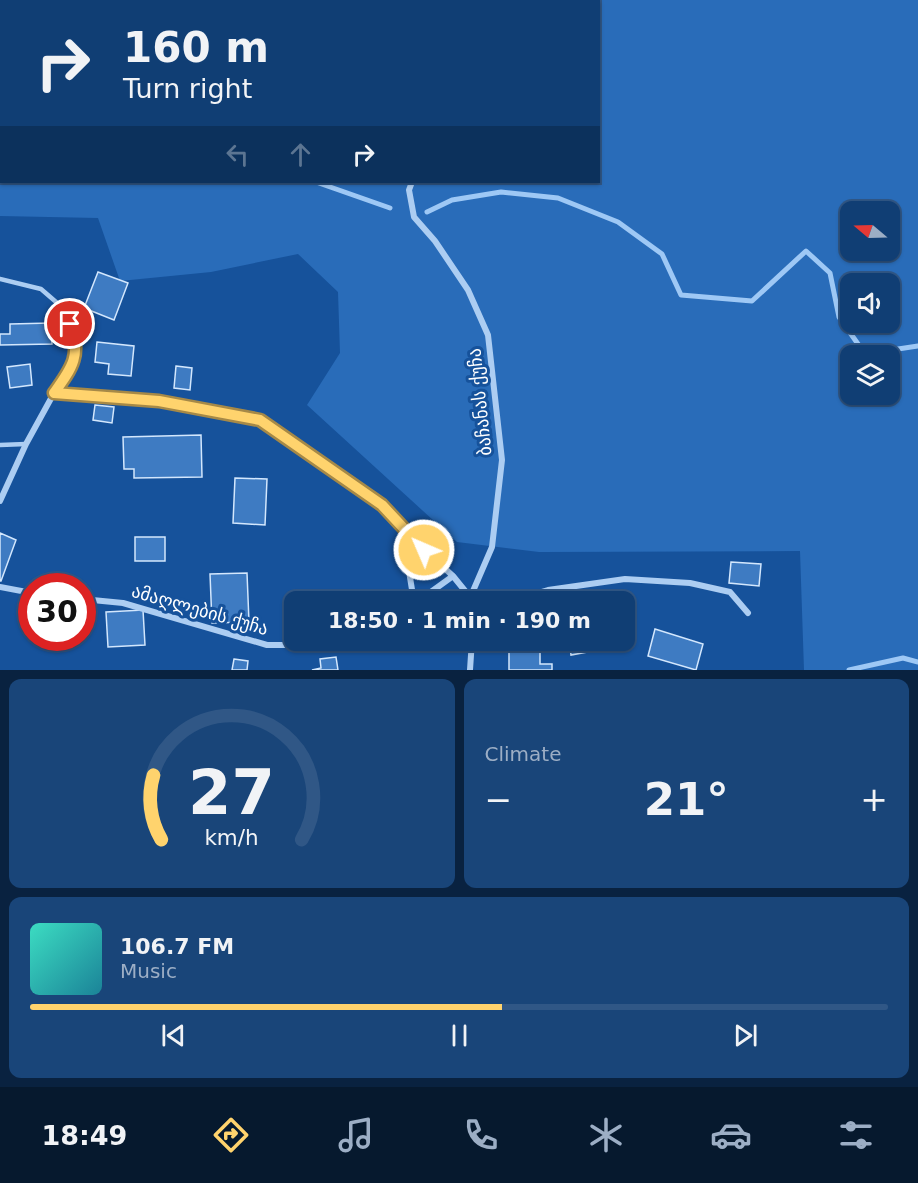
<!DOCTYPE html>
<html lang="en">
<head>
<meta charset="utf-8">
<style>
  body { margin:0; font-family:"DejaVu Sans","Noto Sans Georgian",sans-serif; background:#194579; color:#f1f3f6; height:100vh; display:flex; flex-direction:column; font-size:22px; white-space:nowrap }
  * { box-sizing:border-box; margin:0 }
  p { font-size:20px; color:#9caec5 }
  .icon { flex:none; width:33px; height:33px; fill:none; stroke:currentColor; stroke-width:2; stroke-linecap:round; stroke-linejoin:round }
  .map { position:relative; height:670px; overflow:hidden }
  .side { display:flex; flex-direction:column; gap:9px; padding:9px; background:#092240; flex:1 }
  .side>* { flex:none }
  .guide { position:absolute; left:0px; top:0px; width:600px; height:183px; box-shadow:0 2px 4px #0004,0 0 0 2px #305786; background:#103e74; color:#f1f3f6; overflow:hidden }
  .needle { width:39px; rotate:289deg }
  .tools { position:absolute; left:840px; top:201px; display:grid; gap:12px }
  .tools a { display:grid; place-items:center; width:60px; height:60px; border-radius:12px; background:#103e74; box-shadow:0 2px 4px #0004,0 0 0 2px #305786; font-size:30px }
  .speed { position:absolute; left:18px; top:573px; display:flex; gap:12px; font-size:30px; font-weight:700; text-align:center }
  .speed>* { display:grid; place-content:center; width:78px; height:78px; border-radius:50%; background:#103e74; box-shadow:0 2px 4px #0004,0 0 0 2px #305786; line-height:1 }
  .speed .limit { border:9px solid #d22; background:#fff; color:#111 }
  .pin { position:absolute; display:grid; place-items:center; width:51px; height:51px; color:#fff; margin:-26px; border:3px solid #fff; border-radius:50%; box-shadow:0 2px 6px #0007 }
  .me { position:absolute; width:66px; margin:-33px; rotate:315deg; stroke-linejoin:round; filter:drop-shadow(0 0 4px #0008) }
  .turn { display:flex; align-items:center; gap:21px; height:126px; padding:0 24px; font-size:27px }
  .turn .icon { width:78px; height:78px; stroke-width:2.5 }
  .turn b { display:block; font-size:42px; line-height:51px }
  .lanes { display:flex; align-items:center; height:57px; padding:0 24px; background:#0003; justify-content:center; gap:30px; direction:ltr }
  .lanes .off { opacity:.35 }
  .big { font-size:45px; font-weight:700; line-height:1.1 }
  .side .tile { flex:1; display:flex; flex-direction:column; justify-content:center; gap:9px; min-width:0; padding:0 21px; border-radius:12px; background:#194579 }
  .side .dial { align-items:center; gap:0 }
  .dial svg { height:156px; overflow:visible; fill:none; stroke:#305786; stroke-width:7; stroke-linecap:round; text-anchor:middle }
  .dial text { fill:#f1f3f6; stroke:none }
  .song { display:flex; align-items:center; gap:18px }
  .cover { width:72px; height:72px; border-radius:9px; background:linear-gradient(135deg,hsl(170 70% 55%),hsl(190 70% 35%)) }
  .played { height:6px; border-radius:3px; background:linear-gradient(90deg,#ffd36d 55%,#305786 55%) }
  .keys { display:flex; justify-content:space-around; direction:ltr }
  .heat { display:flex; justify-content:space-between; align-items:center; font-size:33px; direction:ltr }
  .side .tiles { flex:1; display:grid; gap:9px; grid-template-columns:1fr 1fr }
  .tile:last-child { grid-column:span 2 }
  .trip { position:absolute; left:284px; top:591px; width:351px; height:60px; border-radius:12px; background:#103e74; box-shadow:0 2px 4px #0004,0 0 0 2px #305786; font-weight:700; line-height:60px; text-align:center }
  .tabs { display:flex; height:96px; justify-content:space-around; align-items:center; background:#06192e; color:#9caec5 }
  .tabs .icon { width:42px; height:42px }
  .tabs .selected { color:#ffd36d }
  .tabs b { font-size:27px; color:#f1f3f6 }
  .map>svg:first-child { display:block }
  .green { fill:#296cb9; fill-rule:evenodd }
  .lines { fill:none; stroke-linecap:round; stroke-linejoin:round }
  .stream { stroke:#9ec8f5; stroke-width:5 }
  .building { fill:#3e7bc2; stroke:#d3e7fd; stroke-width:1.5 }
  .service { stroke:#accdf2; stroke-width:4.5 }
  .minor { stroke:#accdf2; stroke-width:6 }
  .route-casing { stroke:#a68947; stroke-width:15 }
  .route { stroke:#ffd36d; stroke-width:10 }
  .labels { text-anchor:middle; stroke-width:6; stroke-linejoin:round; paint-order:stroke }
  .street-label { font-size:18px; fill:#fff; stroke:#16529b }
</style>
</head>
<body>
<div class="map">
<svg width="918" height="670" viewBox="0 0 918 670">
  <rect width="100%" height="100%" fill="#16529b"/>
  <path class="green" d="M414,0H918V670H804L800,551L539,552L457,542L307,405L340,353L338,292L298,254L211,272L120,281L98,218L0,216V12L2,182H598V2L413,1ZM850,212H890V250H850ZM850,284H890V322H850ZM850,356H890V394H850Z"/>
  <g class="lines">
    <path class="stream" d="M0,121L2,122
      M316,182L390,208
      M427,212L452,200L501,192L558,198L618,222L662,254L681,295L752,301L806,251L830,273L839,317L865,354L918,346
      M849,670L903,658L918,662"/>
  </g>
  <path class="building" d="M98,272L128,283L114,320L84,308Z
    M51,323L52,344L0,345V334H10V324Z
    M97,342L134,346L131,376L108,374L109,364L95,362Z
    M30,364L32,385L10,388L7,367Z
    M176,366L192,368L190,390L174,388Z
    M95,405L114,407L112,423L93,420Z
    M201,435L202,477L134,478V469H124L123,437Z
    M235,478L267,479L265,525L233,523Z
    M0,533L16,540L1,581H0Z
    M135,537H165V561H135Z
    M731,562L761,564L759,586L729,583Z
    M247,573L249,622L212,623L210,574Z
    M91,606L93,625L82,626V607Z
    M143,610L145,645L108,647L106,612Z
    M655,629L703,644L696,670L648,656Z
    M569,640H613L615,647L571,655Z
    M509,651L540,652V664H552V670H509Z
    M336,657L338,670H312L321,668L320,659Z
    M234,659L248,661L247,670H232Z"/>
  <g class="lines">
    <path class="service" d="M0,279L41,289L63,308L76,341L72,368L54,393
      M0,445L26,444"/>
    <path class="minor" d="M309,0L312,2
      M350,0V2
      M128,2L129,0
      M412,182L409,190L414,217L435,241L468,290L488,335L502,460L492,547L470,598
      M0,501L26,444L54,393L159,401L260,420L382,505L410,537L453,576L470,597
      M402,528L414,602
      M0,587L32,593
      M82,599L123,603L267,645H332L344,640
      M417,602L453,576
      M508,602L548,590L625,579L690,583L730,592L748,613
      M470,670L472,640"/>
  </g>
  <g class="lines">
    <defs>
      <path id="route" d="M70,324C82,355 72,368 54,393L159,401L260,420L382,505L424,550"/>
    </defs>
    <use href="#route" class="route-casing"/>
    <use href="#route" class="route"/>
  </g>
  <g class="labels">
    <g class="street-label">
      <text transform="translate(480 402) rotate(-96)" y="6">ბაჩანას ქუჩა</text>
      <text transform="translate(200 610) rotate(16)" y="6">ამაღლების ქუჩა</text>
    </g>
  </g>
</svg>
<div class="tools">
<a><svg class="needle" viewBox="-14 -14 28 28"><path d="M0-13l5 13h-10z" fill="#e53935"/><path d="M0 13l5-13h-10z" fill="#9caec5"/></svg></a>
<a><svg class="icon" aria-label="sound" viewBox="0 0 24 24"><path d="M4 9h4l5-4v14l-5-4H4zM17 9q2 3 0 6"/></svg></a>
<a><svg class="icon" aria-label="layers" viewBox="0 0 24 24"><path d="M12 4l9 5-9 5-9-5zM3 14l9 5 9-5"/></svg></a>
</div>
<div class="speed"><div class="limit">30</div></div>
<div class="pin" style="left:70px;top:324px;background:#d93025"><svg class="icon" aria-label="arrive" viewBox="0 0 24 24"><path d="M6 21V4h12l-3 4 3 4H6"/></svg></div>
<svg class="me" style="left:424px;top:550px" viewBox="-20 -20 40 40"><circle r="17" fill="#ffd36d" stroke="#fff" stroke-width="3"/><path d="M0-11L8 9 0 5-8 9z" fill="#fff"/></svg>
<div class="trip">18:50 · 1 min · 190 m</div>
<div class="guide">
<div class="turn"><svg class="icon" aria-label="right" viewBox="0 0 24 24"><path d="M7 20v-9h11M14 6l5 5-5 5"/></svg><div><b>160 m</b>Turn right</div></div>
<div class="lanes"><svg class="icon off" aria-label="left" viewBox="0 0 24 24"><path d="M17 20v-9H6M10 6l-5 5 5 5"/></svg><svg class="icon off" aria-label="ahead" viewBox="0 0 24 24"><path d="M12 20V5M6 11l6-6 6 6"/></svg><svg class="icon" aria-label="right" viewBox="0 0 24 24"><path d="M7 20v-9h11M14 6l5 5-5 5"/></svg></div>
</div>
</div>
<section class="side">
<div class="tiles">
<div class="tile dial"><svg viewBox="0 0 100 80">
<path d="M14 69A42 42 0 1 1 86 69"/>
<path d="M14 69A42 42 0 0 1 10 36" stroke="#ffd36d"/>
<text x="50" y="56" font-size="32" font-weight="700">27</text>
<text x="50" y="72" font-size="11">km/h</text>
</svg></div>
<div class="tile"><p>Climate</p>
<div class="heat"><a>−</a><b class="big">21°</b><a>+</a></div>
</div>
<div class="tile">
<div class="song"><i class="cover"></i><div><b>106.7 FM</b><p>Music</p></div></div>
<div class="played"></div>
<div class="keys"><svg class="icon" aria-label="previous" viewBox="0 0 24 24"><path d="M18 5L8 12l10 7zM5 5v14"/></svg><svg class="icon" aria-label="pause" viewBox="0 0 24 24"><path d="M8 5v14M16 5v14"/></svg><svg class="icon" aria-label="next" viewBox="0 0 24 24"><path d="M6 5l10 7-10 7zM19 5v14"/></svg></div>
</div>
</div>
</section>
<nav class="tabs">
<b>18:49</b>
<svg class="icon selected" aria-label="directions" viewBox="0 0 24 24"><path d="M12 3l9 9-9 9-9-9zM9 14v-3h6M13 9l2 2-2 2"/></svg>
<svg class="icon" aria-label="music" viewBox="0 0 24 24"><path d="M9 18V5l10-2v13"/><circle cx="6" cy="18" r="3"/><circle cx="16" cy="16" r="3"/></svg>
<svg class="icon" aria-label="phone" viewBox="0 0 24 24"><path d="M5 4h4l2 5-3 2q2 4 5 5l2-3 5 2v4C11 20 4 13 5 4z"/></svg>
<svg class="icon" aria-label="climate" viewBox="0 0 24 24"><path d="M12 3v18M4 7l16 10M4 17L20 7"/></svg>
<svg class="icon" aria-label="car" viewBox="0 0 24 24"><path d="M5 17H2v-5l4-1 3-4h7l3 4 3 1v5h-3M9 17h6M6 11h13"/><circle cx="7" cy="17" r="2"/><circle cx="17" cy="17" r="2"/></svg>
<svg class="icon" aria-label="filters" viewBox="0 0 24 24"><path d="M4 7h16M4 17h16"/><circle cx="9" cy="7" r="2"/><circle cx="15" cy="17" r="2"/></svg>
</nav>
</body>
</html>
